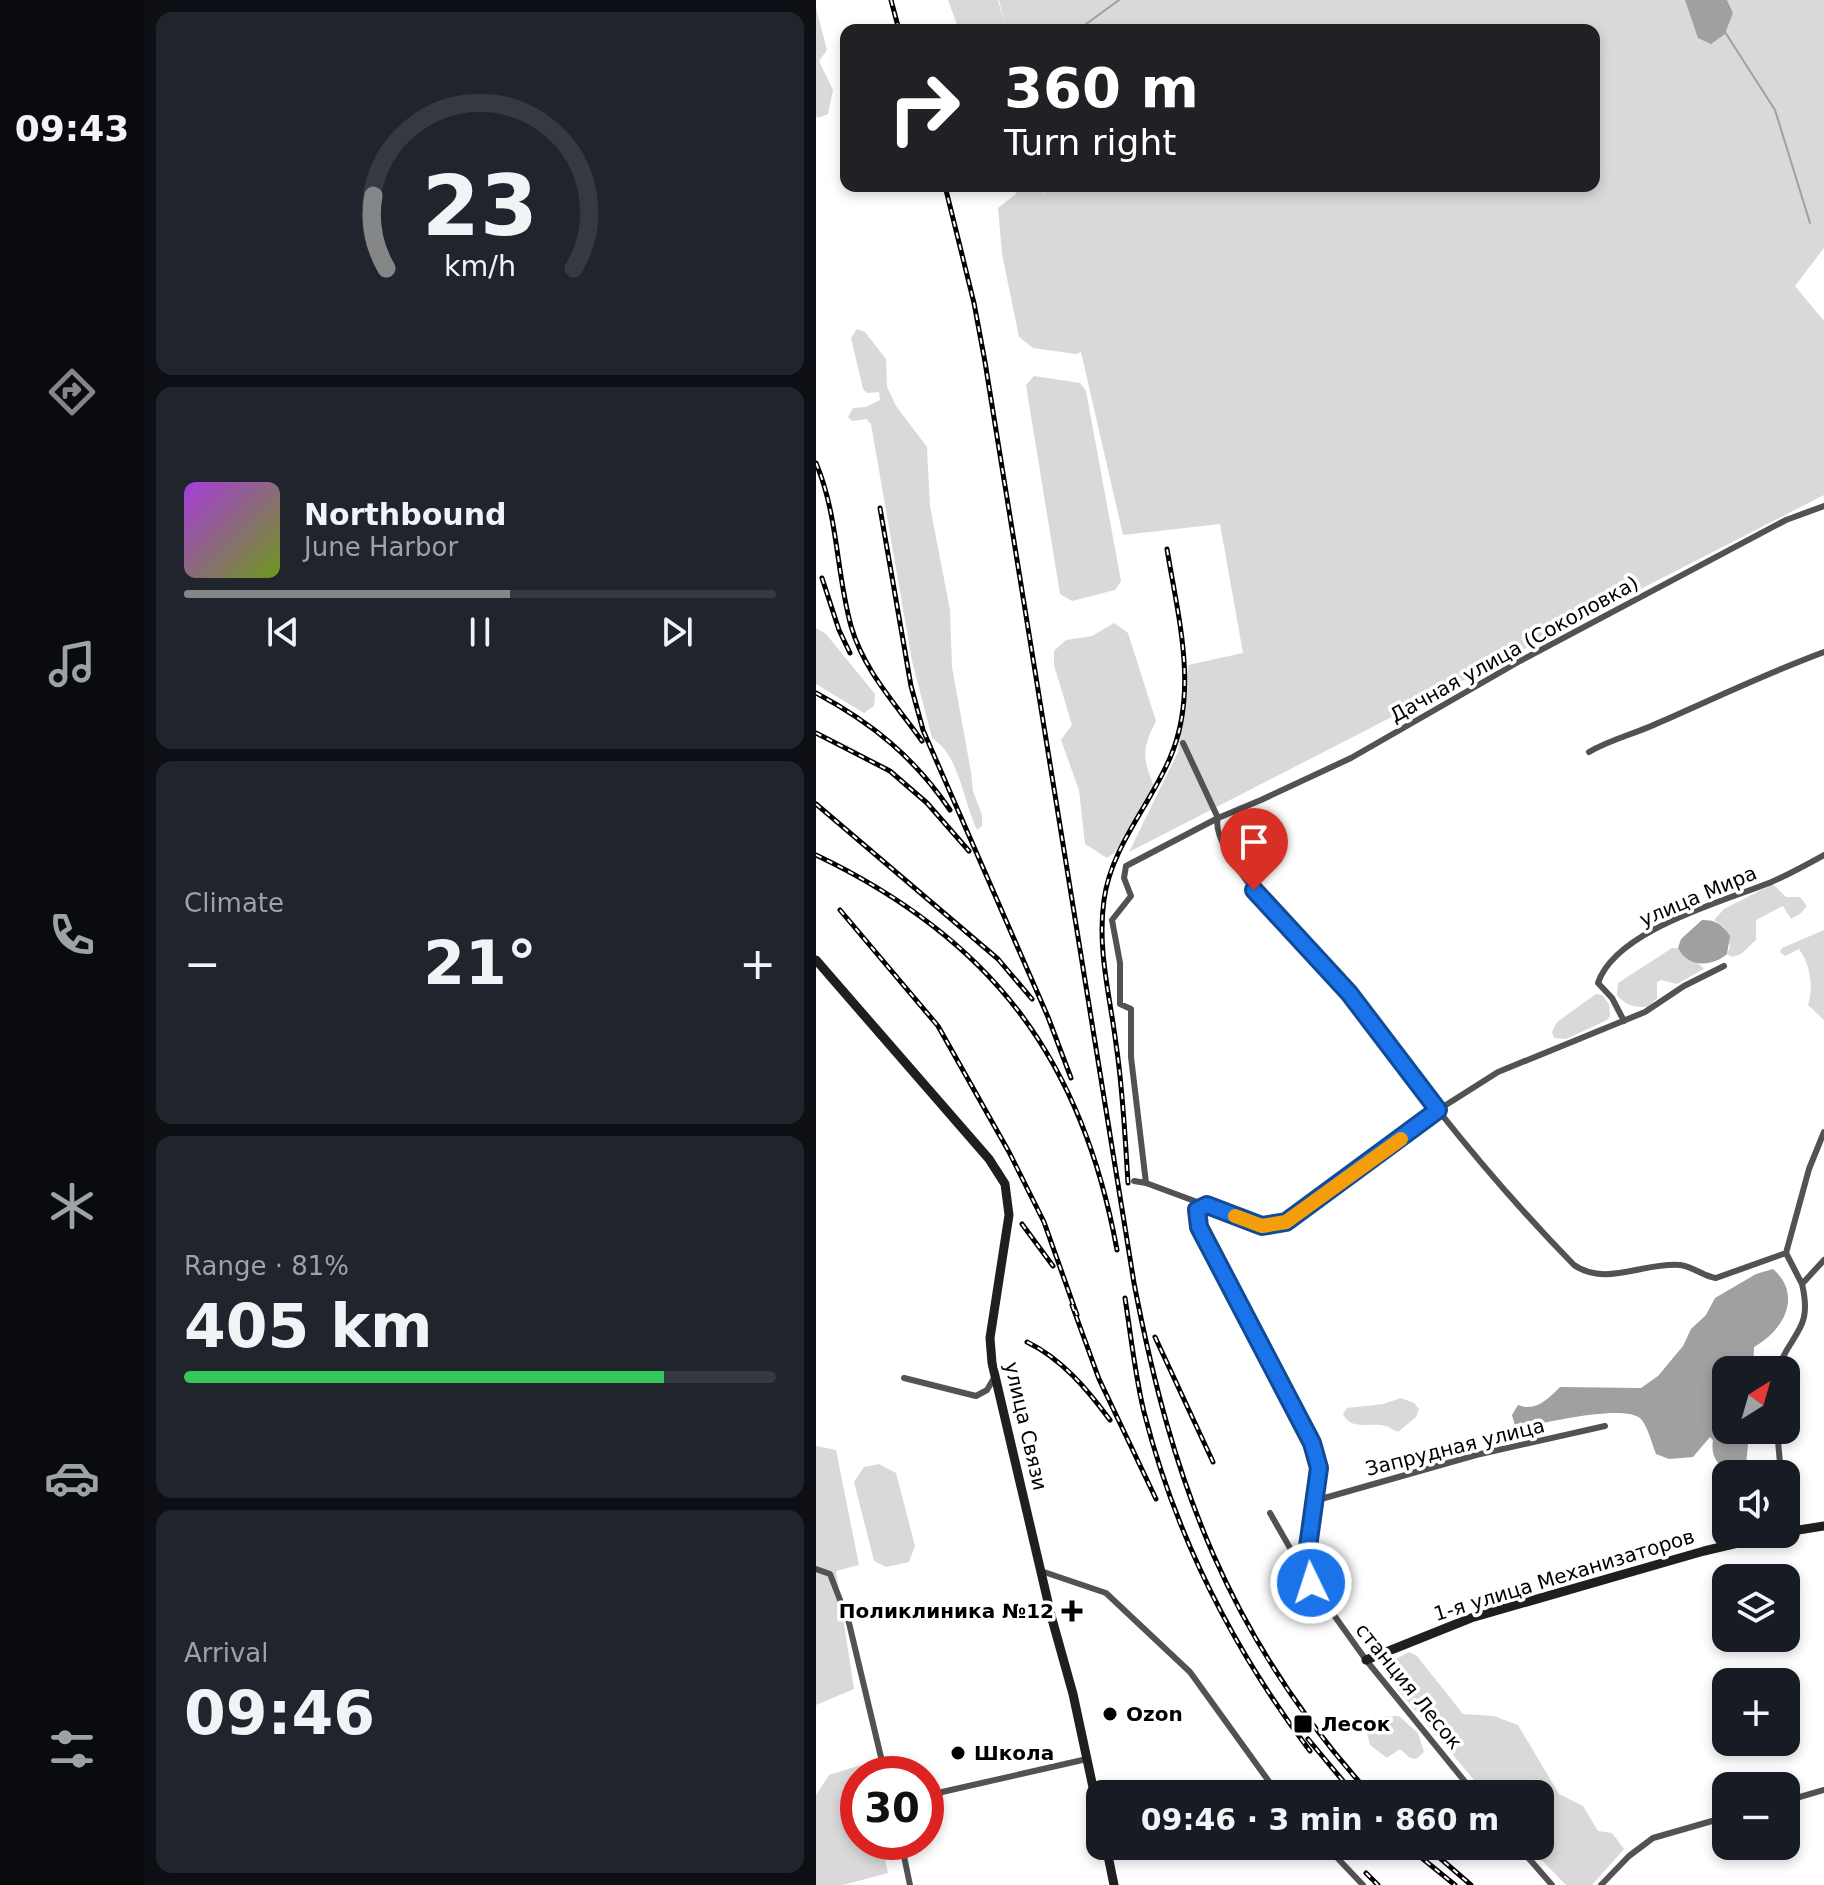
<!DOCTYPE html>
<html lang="en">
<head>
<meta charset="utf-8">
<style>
  body { margin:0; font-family:"DejaVu Sans",sans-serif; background:#20242c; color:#f1f3f6; height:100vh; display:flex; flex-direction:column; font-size:30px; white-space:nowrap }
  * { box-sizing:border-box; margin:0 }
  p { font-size:26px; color:#9ea1a6 }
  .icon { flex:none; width:44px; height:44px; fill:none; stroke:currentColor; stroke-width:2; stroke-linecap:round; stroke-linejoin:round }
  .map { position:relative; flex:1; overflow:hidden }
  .panel { display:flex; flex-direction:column; gap:12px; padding:12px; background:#0d0f14; width:672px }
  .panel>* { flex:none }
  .top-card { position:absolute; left:24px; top:24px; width:760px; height:168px; border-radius:16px; box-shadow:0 4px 12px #0003; background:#202124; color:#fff; overflow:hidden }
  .needle { width:52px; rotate:37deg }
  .tools { position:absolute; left:896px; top:1356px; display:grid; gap:16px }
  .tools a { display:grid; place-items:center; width:88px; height:88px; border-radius:16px; background:#171b24; box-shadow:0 4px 12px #0003; font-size:40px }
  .speed { position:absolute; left:24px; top:1756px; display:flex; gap:16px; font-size:40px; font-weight:700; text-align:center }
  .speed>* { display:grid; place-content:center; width:104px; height:104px; border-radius:50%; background:#171b24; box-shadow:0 4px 12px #0003; line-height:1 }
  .speed .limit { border:12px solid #d22; background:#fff; color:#111 }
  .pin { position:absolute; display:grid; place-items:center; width:68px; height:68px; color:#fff; margin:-82px -34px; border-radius:50% 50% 50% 0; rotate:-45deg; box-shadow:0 0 8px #0007 }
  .pin .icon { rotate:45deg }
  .me { position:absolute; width:88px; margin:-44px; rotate:356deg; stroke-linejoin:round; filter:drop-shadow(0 0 6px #0008) }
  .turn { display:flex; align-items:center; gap:28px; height:168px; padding:0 32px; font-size:36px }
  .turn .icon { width:104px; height:104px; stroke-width:2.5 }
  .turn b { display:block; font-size:56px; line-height:68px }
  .big { font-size:60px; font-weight:600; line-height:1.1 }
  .panel .tile { flex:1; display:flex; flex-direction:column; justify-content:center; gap:12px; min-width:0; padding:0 28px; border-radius:16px; background:#20242c }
  .panel .dial { align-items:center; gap:0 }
  .dial svg { height:208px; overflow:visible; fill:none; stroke:#363941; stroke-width:7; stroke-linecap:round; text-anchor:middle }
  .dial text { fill:#f1f3f6; stroke:none }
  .song { display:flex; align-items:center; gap:24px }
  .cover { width:96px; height:96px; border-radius:12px; background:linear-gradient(135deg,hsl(280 70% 55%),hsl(80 70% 35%)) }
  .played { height:8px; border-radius:4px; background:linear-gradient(90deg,#858687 55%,#363941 55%) }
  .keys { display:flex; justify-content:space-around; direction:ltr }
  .heat { display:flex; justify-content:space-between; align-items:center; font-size:44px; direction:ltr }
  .charge { height:12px; border-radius:6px; background:linear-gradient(90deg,#34c759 81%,#363941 0) }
  .trip { position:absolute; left:270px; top:1780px; width:468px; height:80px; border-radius:16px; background:#171b24; box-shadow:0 4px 12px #0003; font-weight:600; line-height:80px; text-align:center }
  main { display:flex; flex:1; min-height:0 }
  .dock { display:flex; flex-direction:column; width:144px; justify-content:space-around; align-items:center; background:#090b0e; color:#9ea1a6 }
  .dock .icon { width:56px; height:56px }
  .dock .active { color:#858687 }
  .dock b { font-size:36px; color:#f1f3f6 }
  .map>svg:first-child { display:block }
  .green { fill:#d9d9d9 }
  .water { fill:#a0a0a0 }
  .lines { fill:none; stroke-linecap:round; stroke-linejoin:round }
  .stream { stroke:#a0a0a0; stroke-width:2 }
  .street { stroke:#525252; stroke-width:6 }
  .secondary { stroke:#1f1f1f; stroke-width:9 }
  .rail-casing { stroke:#000; stroke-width:5 }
  .rail { stroke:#fff; stroke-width:2; stroke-dasharray:6; stroke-linecap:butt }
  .route-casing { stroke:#114b97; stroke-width:20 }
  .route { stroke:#1a73e8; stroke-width:14 }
  .slow { stroke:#f59e0b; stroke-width:14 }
  .poi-dot { fill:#000; stroke:#fff; stroke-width:3 }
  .labels { text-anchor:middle; stroke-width:7; stroke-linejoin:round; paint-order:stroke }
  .street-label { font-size:20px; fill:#000; stroke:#fff }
  .poi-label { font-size:20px; font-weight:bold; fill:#000; stroke:#fff; text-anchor:start }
</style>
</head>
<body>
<main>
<nav class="dock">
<b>09:43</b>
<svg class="icon active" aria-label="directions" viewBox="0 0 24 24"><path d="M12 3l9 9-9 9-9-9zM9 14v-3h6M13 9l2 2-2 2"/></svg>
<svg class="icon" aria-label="music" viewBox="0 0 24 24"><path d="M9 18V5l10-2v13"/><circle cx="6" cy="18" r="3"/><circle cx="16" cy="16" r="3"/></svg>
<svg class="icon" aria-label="phone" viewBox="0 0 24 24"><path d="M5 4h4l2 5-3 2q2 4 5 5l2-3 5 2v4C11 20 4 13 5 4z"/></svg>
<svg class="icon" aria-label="climate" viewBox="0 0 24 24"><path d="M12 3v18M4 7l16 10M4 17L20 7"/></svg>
<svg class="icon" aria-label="car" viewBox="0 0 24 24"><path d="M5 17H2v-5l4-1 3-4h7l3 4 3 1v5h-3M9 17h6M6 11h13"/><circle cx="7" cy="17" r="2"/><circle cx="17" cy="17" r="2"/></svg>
<svg class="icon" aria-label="filters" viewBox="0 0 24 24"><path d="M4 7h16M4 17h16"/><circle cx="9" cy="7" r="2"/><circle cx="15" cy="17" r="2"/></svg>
</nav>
<section class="panel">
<div class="tile dial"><svg viewBox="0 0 100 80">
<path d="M14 69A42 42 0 1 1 86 69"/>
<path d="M14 69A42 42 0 0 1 9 41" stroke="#858687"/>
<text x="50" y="56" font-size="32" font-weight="700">23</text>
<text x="50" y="72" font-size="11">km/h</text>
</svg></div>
<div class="tile">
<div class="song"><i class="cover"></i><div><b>Northbound</b><p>June Harbor</p></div></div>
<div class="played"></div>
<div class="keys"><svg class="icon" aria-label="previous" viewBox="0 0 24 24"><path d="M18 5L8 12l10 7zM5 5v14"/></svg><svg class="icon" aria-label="pause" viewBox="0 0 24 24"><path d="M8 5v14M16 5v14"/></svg><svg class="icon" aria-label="next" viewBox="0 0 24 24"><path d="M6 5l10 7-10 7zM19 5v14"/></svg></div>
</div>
<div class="tile"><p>Climate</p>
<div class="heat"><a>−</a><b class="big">21°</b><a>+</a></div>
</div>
<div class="tile"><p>Range · 81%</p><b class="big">405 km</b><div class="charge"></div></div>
<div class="tile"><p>Arrival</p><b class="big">09:46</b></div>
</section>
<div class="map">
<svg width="1008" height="1885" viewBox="0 0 1008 1885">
  <rect width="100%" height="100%" fill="#fff"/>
  <path class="green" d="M132,0H182L189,26L183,0H869L877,17L909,34L917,13L911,0H1008V248L979,286L1008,321V495L313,852L362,752L372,665L427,653L404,524L307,535L265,352L260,354L217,348L203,337L186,254L182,208L200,194L199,186H224L229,196L227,186H778V30H143Z
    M0,8L11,50L3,61L17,90L12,114L2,118L0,116Z
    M41,329L49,332L70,359L71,387L80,406L111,447L114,506L134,610L136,667L155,772L157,791L166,815V826L161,830C147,801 144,756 116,738L96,661L55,424L50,419L36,421L32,417L37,408L50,407L64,400L63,392L51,393L47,389L35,338Z
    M218,376L264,383L270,391L305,581L299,590L256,601L244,594L210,385Z
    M298,623L312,633L340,721C326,749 326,757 338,786L331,804L298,853L291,858L269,844L263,790L245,740L256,725L238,665V651L250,640L276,636Z
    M0,628L10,634L59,694L58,706L48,713L0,684Z
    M957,884L970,897H984L991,906L984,914L975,919L967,906L940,920V940L925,954L916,957L911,954L914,947L908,927L898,920L908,909Z
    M1008,930V1020L992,1005C998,987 994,964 983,949L969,956L964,952L966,948Z
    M856,948H862C868,960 881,959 888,969L861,984L845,980L841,982V998L832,1007C818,1007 810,1006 801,995L802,983Z
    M780,994L786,995L793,1004L794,1016L791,1020L750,1039L738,1038L736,1032L741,1022Z
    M585,1398L598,1403L603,1409L600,1417L582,1432C577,1430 574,1427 569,1426C554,1422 535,1431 527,1414L531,1408L567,1404Z
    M0,1446L20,1450L43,1565L20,1571L38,1689L0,1705Z
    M63,1464L80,1473L99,1546L93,1562L70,1567L58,1561L38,1482L48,1467Z
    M593,1652L601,1656L647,1714L678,1716L702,1725L743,1794L767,1806L782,1831L796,1833L808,1849L776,1885H750L712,1846H724V1794H670L581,1689L571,1669L575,1662Z
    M583,1716L602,1733L608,1752L600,1759L594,1758L584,1749L571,1758L554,1745L550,1729L559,1717Z
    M45,1765L47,1774H42V1842H65L72,1873L27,1885H0V1795L13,1775Z"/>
  <path class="water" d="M869,0H911L917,13L909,34L895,44L882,38Z
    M886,920C900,920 906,924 914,936L911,954C896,967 872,968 862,948L865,939Z
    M957,1269C988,1296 966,1332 938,1347L937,1370H910V1430H930L933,1435L929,1474C910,1474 893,1462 897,1440L894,1437L877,1457L853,1459L840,1454C836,1444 832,1427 825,1419C808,1403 724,1424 700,1429L696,1415L702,1405C720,1412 732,1399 744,1387L825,1388L842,1376L867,1346L875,1329L890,1315L899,1298L940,1274Z"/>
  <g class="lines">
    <path class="stream" d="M262,30L303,0
      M909,32L959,110L994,223"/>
    <path class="street" d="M367,743L402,818C391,854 503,961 529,989C564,1026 591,1070 622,1110C664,1163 710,1216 758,1265C789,1287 828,1262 864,1265C878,1267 887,1276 900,1278L970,1253
      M773,752C795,739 819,734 842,723C897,699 951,673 1008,652
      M808,1021L796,998L782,983C799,931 905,902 953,883C972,875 990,865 1008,855
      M318,1181L330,1183L446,1226L470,1222L607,1123L622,1110L682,1072L829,1012L868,986L908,966
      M330,1183L315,1057V1009L304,1004V963L296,920L315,896L308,878L310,866L402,818L445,800L535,758L704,661L970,520L1008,506
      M391,1205L381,1210L383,1227L496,1443L503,1468L490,1561L495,1583L550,1660L659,1794
      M986,1284L970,1253L993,1169L1008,1132
      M961,1370C976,1331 997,1330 986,1284L1008,1260
      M88,1378L160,1396L171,1390L178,1378
      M961,1430L965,1474
      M498,1501L660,1455L789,1426
      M454,1513L478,1555L490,1561
      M0,1569L14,1574L33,1623L69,1774
      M225,1571L290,1593L374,1672L462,1794
      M970,1801L1008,1790
      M110,1805L126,1792L271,1759
      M85,1842L94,1885
      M510,1846L547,1885
      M702,1846L736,1885
      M785,1885L813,1856L837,1838L910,1817"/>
    <path class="secondary" d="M0,960L173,1159L189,1184L193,1215L174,1338L176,1363L236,1619L257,1694L284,1820
      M970,1532L1008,1526
      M550,1660L655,1618L888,1551L960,1534
      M290,1846L298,1885"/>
    <defs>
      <path id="rail" d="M75,0L83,30
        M129,186L158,303L169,362L318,1283C357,1486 414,1639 554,1794
        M0,463C22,515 20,571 35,626C48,671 79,703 106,741
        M64,508L95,686L107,730L232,1017L255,1078
        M6,578L23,630L34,653
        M0,693C56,723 98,757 134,810
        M0,733L74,771L111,803L153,851
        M0,804L182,959L216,999
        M0,855C176,939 266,1059 301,1250
        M24,910L122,1026L193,1152L228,1222L261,1315
        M312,1183C309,1136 307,1090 300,1044C294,996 281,949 288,900C295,847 334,805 354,758C383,691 362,617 351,549
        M206,1224L237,1266
        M309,1298C315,1336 319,1375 328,1412C360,1537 416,1648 494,1751
        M256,1305L283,1379L340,1499
        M339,1337L397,1462
        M211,1342C246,1359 271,1389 294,1420
        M492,1739L538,1794
        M591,1846L639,1885
        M610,1846L655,1885
        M550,1873L562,1885"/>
    </defs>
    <use href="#rail" class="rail-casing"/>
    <use href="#rail" class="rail"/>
  </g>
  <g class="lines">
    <defs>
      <path id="route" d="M438,890L533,993L622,1110L470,1222L446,1226L391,1205L381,1210L383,1227L496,1443L503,1468L490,1561L495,1583"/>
    </defs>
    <use href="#route" class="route-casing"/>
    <use href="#route" class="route"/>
    <path class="slow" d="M419,1216L446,1226L470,1222L585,1139"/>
  </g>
  <g class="poi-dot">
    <path d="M252 1599h8v8h8v8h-8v8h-8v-8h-8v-8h8z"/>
    <circle cx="294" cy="1714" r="8"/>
    <rect x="477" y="1714" width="20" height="20" rx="4"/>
    <circle cx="142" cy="1753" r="8"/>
  </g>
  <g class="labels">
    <g class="street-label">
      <text transform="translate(698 649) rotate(-29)" y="7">Дачная улица (Соколовка)</text>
      <text transform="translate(882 896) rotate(-23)" y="7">улица Мира</text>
      <text transform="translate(210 1426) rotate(77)" y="7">улица Связи</text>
      <text transform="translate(639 1447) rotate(-14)" y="7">Запрудная улица</text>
      <text transform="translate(748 1575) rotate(-17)" y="7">1-я улица Механизаторов</text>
      <text transform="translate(593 1686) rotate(51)" y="7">станция Лесок</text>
    </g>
    <g class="poi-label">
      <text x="238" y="1618" text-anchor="end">Поликлиника №12</text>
      <text x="310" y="1721">Ozon</text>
      <text x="505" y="1731">Лесок</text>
      <text x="158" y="1760">Школа</text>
    </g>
  </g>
</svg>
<div class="tools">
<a><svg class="needle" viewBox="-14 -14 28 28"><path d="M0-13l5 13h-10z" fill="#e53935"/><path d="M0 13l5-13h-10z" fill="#9ea1a6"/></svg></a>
<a><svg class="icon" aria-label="sound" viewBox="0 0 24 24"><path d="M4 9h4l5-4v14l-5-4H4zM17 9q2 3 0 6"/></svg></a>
<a><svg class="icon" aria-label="layers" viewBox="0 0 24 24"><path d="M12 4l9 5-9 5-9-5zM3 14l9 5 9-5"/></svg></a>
<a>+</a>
<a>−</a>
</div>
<div class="speed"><div class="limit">30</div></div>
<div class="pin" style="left:438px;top:890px;background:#d93025"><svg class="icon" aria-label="arrive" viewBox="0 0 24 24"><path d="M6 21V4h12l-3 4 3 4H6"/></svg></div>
<svg class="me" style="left:495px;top:1583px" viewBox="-20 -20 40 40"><circle r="17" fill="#1a73e8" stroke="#fff" stroke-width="3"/><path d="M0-11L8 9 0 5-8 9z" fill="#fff"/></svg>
<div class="trip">09:46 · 3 min · 860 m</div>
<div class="top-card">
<div class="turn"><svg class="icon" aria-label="right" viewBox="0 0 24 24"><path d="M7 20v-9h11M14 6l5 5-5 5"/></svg><div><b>360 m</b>Turn right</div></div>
</div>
</div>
</main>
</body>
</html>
